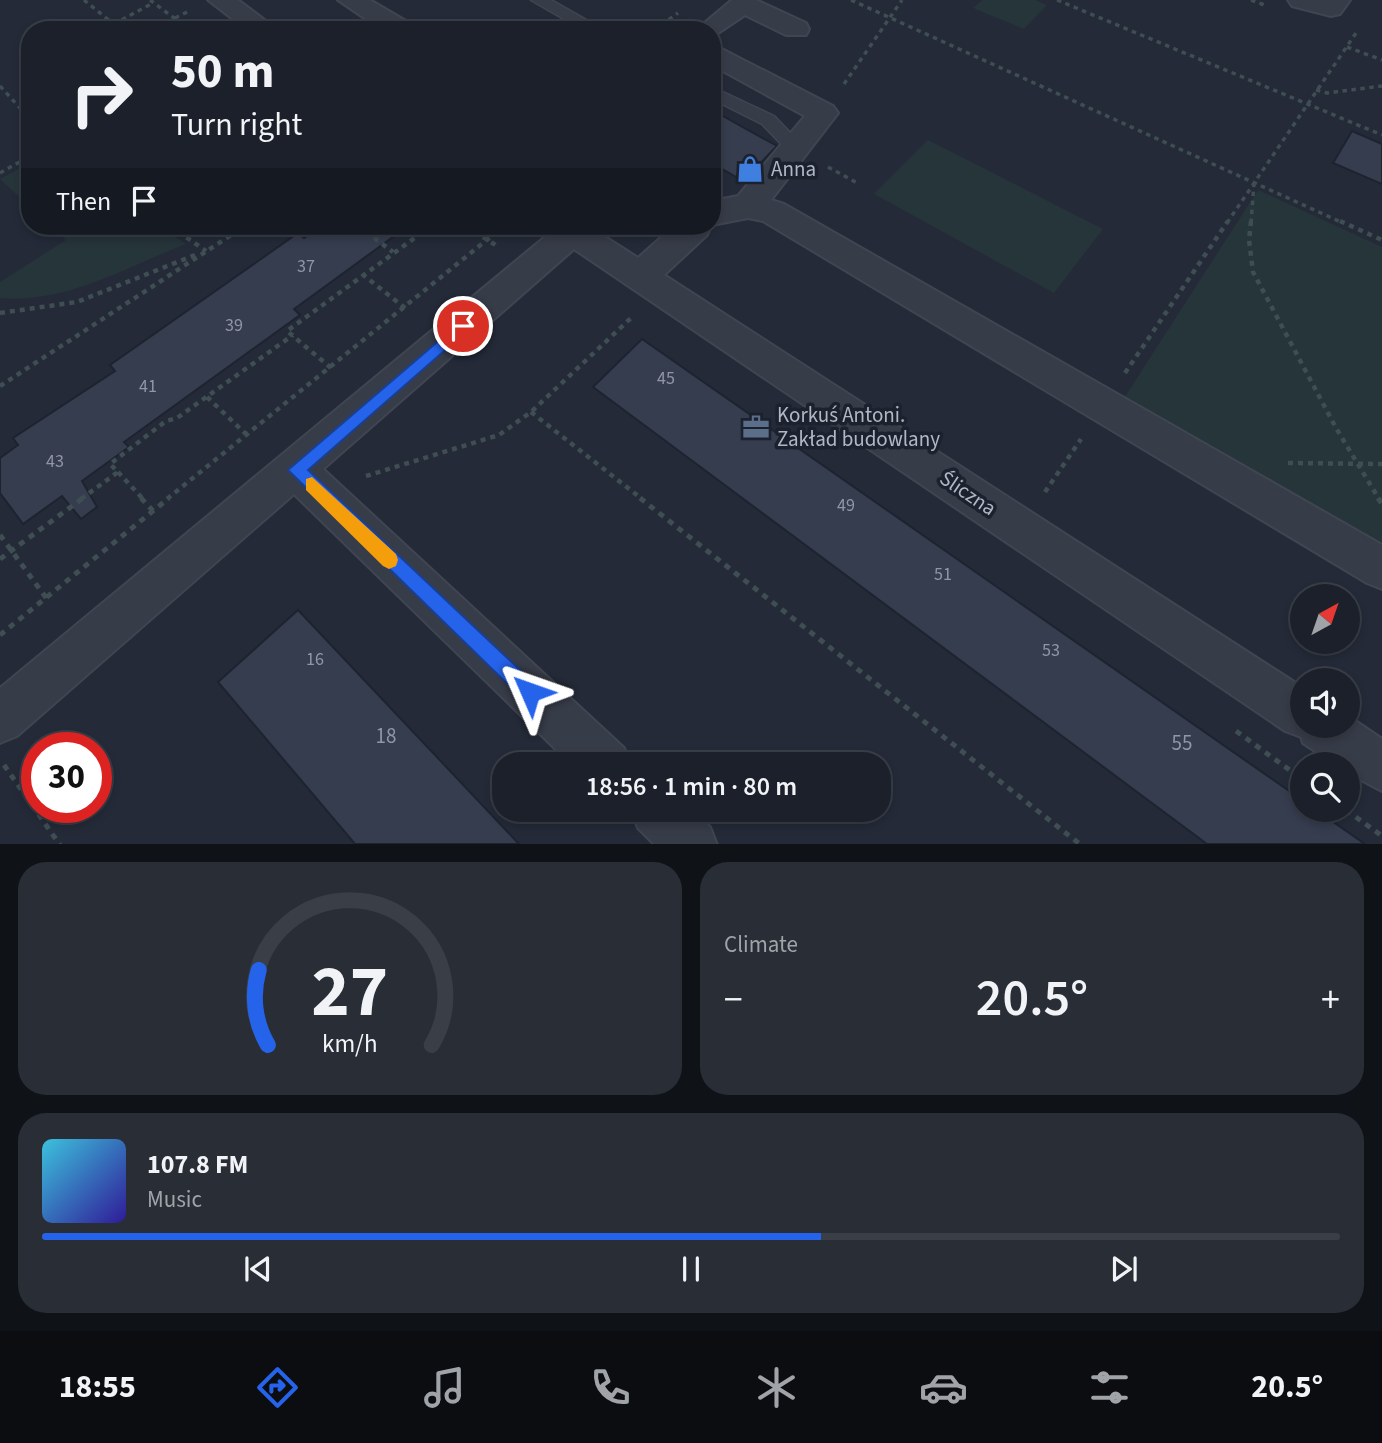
<!DOCTYPE html>
<html lang="en">
<head>
<meta charset="utf-8">
<style>
  body { margin:0; font-family:"Source Sans 3",sans-serif; background:#282d36; color:#f1f3f6; height:100vh; display:flex; flex-direction:column; font-size:26px; white-space:nowrap }
  * { box-sizing:border-box; margin:0 }
  p { font-size:23px; color:#a0a3a8 }
  .icon { flex:none; width:38px; height:38px; fill:none; stroke:currentColor; stroke-width:2; stroke-linecap:round; stroke-linejoin:round }
  .map { position:relative; height:844px; overflow:hidden }
  .panel { display:flex; flex-direction:column; gap:18px; padding:18px; background:#0f1217; flex:1 }
  .panel>* { flex:none }
  .guide { position:absolute; left:21px; top:21px; width:700px; height:214px; border-radius:28px; box-shadow:0 4px 10px #0003,0 0 0 2px #393e47; background:#1b202a; color:#f1f3f6; overflow:hidden }
  .needle { width:46px; rotate:40deg }
  .tools { position:absolute; left:1290px; top:584px; display:grid; gap:14px }
  .tools a { display:grid; place-items:center; width:70px; height:70px; border-radius:50%; background:#1b202a; box-shadow:0 4px 10px #0003,0 0 0 2px #393e47; font-size:35px }
  .speed { position:absolute; left:21px; top:732px; display:flex; gap:14px; font-size:35px; font-weight:700; text-align:center }
  .speed>* { display:grid; place-content:center; width:91px; height:91px; border-radius:50%; background:#1b202a; box-shadow:0 4px 10px #0003,0 0 0 2px #393e47; line-height:1 }
  .speed .limit { border:10px solid #d22; background:#fff; color:#111 }
  .pin { position:absolute; display:grid; place-items:center; width:60px; height:60px; color:#fff; margin:-30px; border:4px solid #fff; border-radius:50%; box-shadow:0 2px 7px #0007 }
  .me { position:absolute; width:77px; margin:-38px; rotate:313deg; stroke-linejoin:round; filter:drop-shadow(0 0 5px #0008) }
  .turn { display:flex; align-items:center; gap:24px; height:147px; padding:0 35px; font-size:32px }
  .turn .icon { width:91px; height:91px; stroke-width:2.5 }
  .turn b { display:block; font-size:49px; line-height:60px }
  .then { display:flex; align-items:center; height:66px; padding:0 35px; background:#0003; gap:14px; font-size:26px }
  .big { font-size:52px; font-weight:600; line-height:1.1 }
  .panel .tile { flex:1; display:flex; flex-direction:column; justify-content:center; gap:10px; min-width:0; padding:0 24px; border-radius:28px; background:#282d36 }
  .panel .dial { align-items:center; gap:0 }
  .dial svg { height:182px; overflow:visible; fill:none; stroke:#393e47; stroke-width:7; stroke-linecap:round; text-anchor:middle }
  .dial text { fill:#f1f3f6; stroke:none }
  .song { display:flex; align-items:center; gap:21px }
  .cover { width:84px; height:84px; border-radius:10px; background:linear-gradient(135deg,hsl(190 70% 55%),hsl(250 70% 35%)) }
  .played { height:7px; border-radius:4px; background:linear-gradient(90deg,#2563eb 60%,#393e47 60%) }
  .keys { display:flex; justify-content:space-around; direction:ltr }
  .heat { display:flex; justify-content:space-between; align-items:center; font-size:38px; direction:ltr }
  .panel .tiles { flex:1; display:grid; gap:18px; grid-template-columns:1fr 1fr }
  .tile:last-child { grid-column:span 2 }
  .trip { position:absolute; left:492px; top:752px; width:399px; height:70px; border-radius:28px; background:#1b202a; box-shadow:0 4px 10px #0003,0 0 0 2px #393e47; font-weight:600; line-height:70px; text-align:center }
  .tab-bar { display:flex; height:112px; justify-content:space-around; align-items:center; background:#0b0d11; color:#a0a3a8 }
  .tab-bar .icon { width:49px; height:49px }
  .tab-bar .active { color:#2563eb }
  .tab-bar b { font-size:32px; color:#f1f3f6 }
  .map>svg:first-child { display:block }
  .green { fill:#26353a }
  .building { fill:#363d4f; stroke:#1e2330; stroke-width:2 }
  .lines { fill:none; stroke-linecap:round; stroke-linejoin:round }
  .lane-casing { stroke:#404552; stroke-width:3 }
  .street-casing { stroke:#404552; stroke-width:4 }
  .path-far2 { stroke:#3e4e52; stroke-width:3.5; stroke-dasharray:4.5 4.5; stroke-linecap:butt }
  .path-far1 { stroke:#3e4e52; stroke-width:4.5; stroke-dasharray:5 5; stroke-linecap:butt }
  .path { stroke:#3e4e52; stroke-width:5; stroke-dasharray:6 6; stroke-linecap:butt }
  .lane { fill:#373c49; fill-rule:evenodd }
  .street { fill:#373c49; fill-rule:evenodd }
  .route { fill:#2563eb; stroke:#184099; stroke-width:2 }
  .slow { fill:#f59e0b }
  .labels { text-anchor:middle; stroke-width:7; stroke-linejoin:round; paint-order:stroke }
  .number-label { font-size:18px; fill:#9196a6 }
  .poi-label { font-size:21px; fill:#b2b7c5; stroke:#1c212e; text-anchor:start }
  .street-label { font-size:21px; fill:#b2b7c5; stroke:#1c212e }
  .near-number-label { font-size:21px; fill:#9196a6 }
</style>
</head>
<body>
<div class="map">
<svg width="1382" height="845" viewBox="0 0 1382 845">
  <rect width="100%" height="100%" fill="#242a38"/>
  <path class="green" d="M982,0H1035L1047,5L1024,29L973,8Z
    M928,140L1103,229L1054,293L874,194Z
    M30,163V207L0,179Z
    M1258,190L1382,247V546L1124,398Z
    M51,226H159L186,244C126,267 66,304 0,298V282L66,240Z"/>
  <path class="building" d="M712,110L777,146L743,181L712,163Z
    M1352,131L1382,144V184L1333,163Z
    M323,226H408L294,309L300,315L124,442L129,447L82,481L97,507L81,519L62,496L23,524L0,493V458L18,445L13,438L115,371L110,365L298,233L304,238Z
    M642,339L1302,800V810H1316L1365,844H1207L593,387Z
    M298,610L519,844H355L218,682Z"/>
  <g class="lines">
    <defs>
      <path id="lane" d="M531,0H551L604,30H583Z
        M712,87L774,116L802,145L805,149L802,153H790L762,124L712,99Z"/>
      <path id="street" d="M208,0H238L278,30H247Z
        M338,0H370L411,24L414,30H382Z
        M732,0H756L806,23L809,29L806,35H786L745,15L712,37V30H696Z
        M1288,0H1350L1340,14L1331,16L1292,6Z
        M712,44L833,106L838,113L771,200L784,204L1382,545V589L1367,583L763,221L748,218L712,225V201L738,196L805,116L712,65Z
        M548,226H588L638,258L674,226H711L707,235L664,275L1302,687V726H1348V716L1382,739V791L1348,773V765H1336L1303,743L1301,737L1285,731L574,249L323,469L624,748L631,765H572L294,494L17,736L0,743V688L551,232Z
        M631,810H692L710,827L717,845H655L638,828Z"/>
    </defs>
    <use href="#lane" class="lane-casing"/>
    <use href="#street" class="street-casing"/>
    <path class="path-far2" d="M84,0L121,30
      M150,0L190,30
      M851,0L1343,223
      M1057,0L1382,135
      M1251,0L1267,6
      M175,18L189,11
      M627,23L639,30
      M114,24L153,3
      M654,30L678,13
      M1347,47L1382,60
      M844,84L902,0
      M0,86L30,119
      M1316,90L1327,93L1382,86
      M828,167L859,184
      M0,173L30,156
      M1227,223L1356,33
      M1251,223L1254,183"/>
    <path class="path-far1" d="M1251,221L1249,240L1253,272L1336,428L1379,499
      M1340,221L1382,240
      M170,226L206,251
      M358,226L393,252
      M466,226L497,246
      M362,274L405,308
      M0,313L77,302L195,255
      M331,368L287,331L431,226
      M1125,373L1228,221
      M0,386L245,226
      M207,397L248,436
      M531,412L642,499
      M1288,463L1382,464
      M118,472L143,499
      M366,476L499,435L531,412L632,317
      M1045,492L1081,439
      M81,499L118,472L110,464L166,421L177,418L293,335
      M167,499L504,226"/>
    <path class="path" d="M141,498L153,511
      M640,498L1081,845
      M1378,498L1382,504
      M0,535L47,599
      M0,559L83,498
      M0,635L169,498
      M1236,731L1302,779
      M4,765L60,845
      M1346,810L1382,836"/>
    <use href="#lane" class="lane"/>
    <use href="#street" class="street"/>
  </g>
  <path class="route" d="M463,320L470,326L468,330L308,470L537,686L540,692L537,699L530,702L523,699L288,470Z"/>
  <path class="slow" d="M312,477L396,554L398,560L396,566L389,569L383,566L306,490V479Z"/>
  <defs>
    <symbol id="shop-bare" viewBox="-9 -9 18 18"><path d="M-5-2.5h2.3a2.7 3.5 0 0 1 5.4 0H5L5.5 6h-11ZM-1.5-2.5h3a1.5 2.3 0 0 0-3 0Z" fill="#3f7fe0" stroke="#1c212e" stroke-width="2.5" paint-order="stroke"/></symbol>
    <symbol id="office-bare" viewBox="-9 -9 18 18"><path d="M-6-3h4V-5.5h4V-3h4V5H-6ZM-1-4.5V-3h2v-1.5ZM-6 0V1H6V0Z" fill="#5c6f8a" stroke="#1c212e" stroke-width="2.5" paint-order="stroke"/></symbol>
  </defs>
  <g fill-rule="evenodd">
    <use href="#shop-bare" x="731" y="150" width="38" height="38"/>
    <use href="#office-bare" x="737" y="408" width="38" height="38"/>
  </g>
  <g class="labels">
    <g class="number-label">
      <text x="306" y="272">37</text>
      <text x="234" y="331">39</text>
      <text x="666" y="384">45</text>
      <text x="148" y="392">41</text>
      <text x="55" y="467">43</text>
      <text x="846" y="511">49</text>
      <text x="943" y="580">51</text>
      <text x="1051" y="656">53</text>
      <text x="315" y="665">16</text>
    </g>
    <g class="poi-label">
      <text x="771" y="176">Anna</text>
      <text x="777" y="422">Korkuś Antoni.<tspan x="777" dy="24">Zakład budowlany</tspan></text>
    </g>
    <g class="street-label">
      <text transform="translate(968 493) rotate(34)" y="7">Śliczna</text>
    </g>
    <g class="near-number-label">
      <text x="386" y="743">18</text>
      <text x="1182" y="750">55</text>
    </g>
  </g>
</svg>
<div class="tools">
<a><svg class="needle" viewBox="-14 -14 28 28"><path d="M0-13l5 13h-10z" fill="#e53935"/><path d="M0 13l5-13h-10z" fill="#a0a3a8"/></svg></a>
<a><svg class="icon" aria-label="sound" viewBox="0 0 24 24"><path d="M4 9h4l5-4v14l-5-4H4zM17 9q2 3 0 6"/></svg></a>
<a><svg class="icon" aria-label="search" viewBox="0 0 24 24"><circle cx="10" cy="10" r="6"/><path d="M15 15l6 6"/></svg></a>
</div>
<div class="speed"><div class="limit">30</div></div>
<div class="pin" style="left:463px;top:326px;background:#d93025"><svg class="icon" aria-label="arrive" viewBox="0 0 24 24"><path d="M6 21V4h12l-3 4 3 4H6"/></svg></div>
<svg class="me" style="left:530px;top:692px" viewBox="-20 -20 40 40"><path d="M0-17L14 15 0 8-14 15z" fill="#2563eb" stroke="#fff" stroke-width="4"/></svg>
<div class="trip">18:56 · 1 min · 80 m</div>
<div class="guide">
<div class="turn"><svg class="icon" aria-label="right" viewBox="0 0 24 24"><path d="M7 20v-9h11M14 6l5 5-5 5"/></svg><div><b>50 m</b>Turn right</div></div>
<div class="then">Then<svg class="icon" aria-label="arrive" viewBox="0 0 24 24"><path d="M6 21V4h12l-3 4 3 4H6"/></svg></div>
</div>
</div>
<section class="panel">
<div class="tiles">
<div class="tile dial"><svg viewBox="0 0 100 80">
<path d="M14 69A42 42 0 1 1 86 69"/>
<path d="M14 69A42 42 0 0 1 10 36" stroke="#2563eb"/>
<text x="50" y="56" font-size="32" font-weight="700">27</text>
<text x="50" y="72" font-size="11">km/h</text>
</svg></div>
<div class="tile"><p>Climate</p>
<div class="heat"><a>−</a><b class="big">20.5°</b><a>+</a></div>
</div>
<div class="tile">
<div class="song"><i class="cover"></i><div><b>107.8 FM</b><p>Music</p></div></div>
<div class="played"></div>
<div class="keys"><svg class="icon" aria-label="previous" viewBox="0 0 24 24"><path d="M18 5L8 12l10 7zM5 5v14"/></svg><svg class="icon" aria-label="pause" viewBox="0 0 24 24"><path d="M8 5v14M16 5v14"/></svg><svg class="icon" aria-label="next" viewBox="0 0 24 24"><path d="M6 5l10 7-10 7zM19 5v14"/></svg></div>
</div>
</div>
</section>
<nav class="tab-bar">
<b>18:55</b>
<svg class="icon active" aria-label="directions" viewBox="0 0 24 24"><path d="M12 3l9 9-9 9-9-9zM9 14v-3h6M13 9l2 2-2 2"/></svg>
<svg class="icon" aria-label="music" viewBox="0 0 24 24"><path d="M9 18V5l10-2v13"/><circle cx="6" cy="18" r="3"/><circle cx="16" cy="16" r="3"/></svg>
<svg class="icon" aria-label="phone" viewBox="0 0 24 24"><path d="M5 4h4l2 5-3 2q2 4 5 5l2-3 5 2v4C11 20 4 13 5 4z"/></svg>
<svg class="icon" aria-label="climate" viewBox="0 0 24 24"><path d="M12 3v18M4 7l16 10M4 17L20 7"/></svg>
<svg class="icon" aria-label="car" viewBox="0 0 24 24"><path d="M5 17H2v-5l4-1 3-4h7l3 4 3 1v5h-3M9 17h6M6 11h13"/><circle cx="7" cy="17" r="2"/><circle cx="17" cy="17" r="2"/></svg>
<svg class="icon" aria-label="filters" viewBox="0 0 24 24"><path d="M4 7h16M4 17h16"/><circle cx="9" cy="7" r="2"/><circle cx="15" cy="17" r="2"/></svg>
<b>20.5°</b>
</nav>
</body>
</html>
